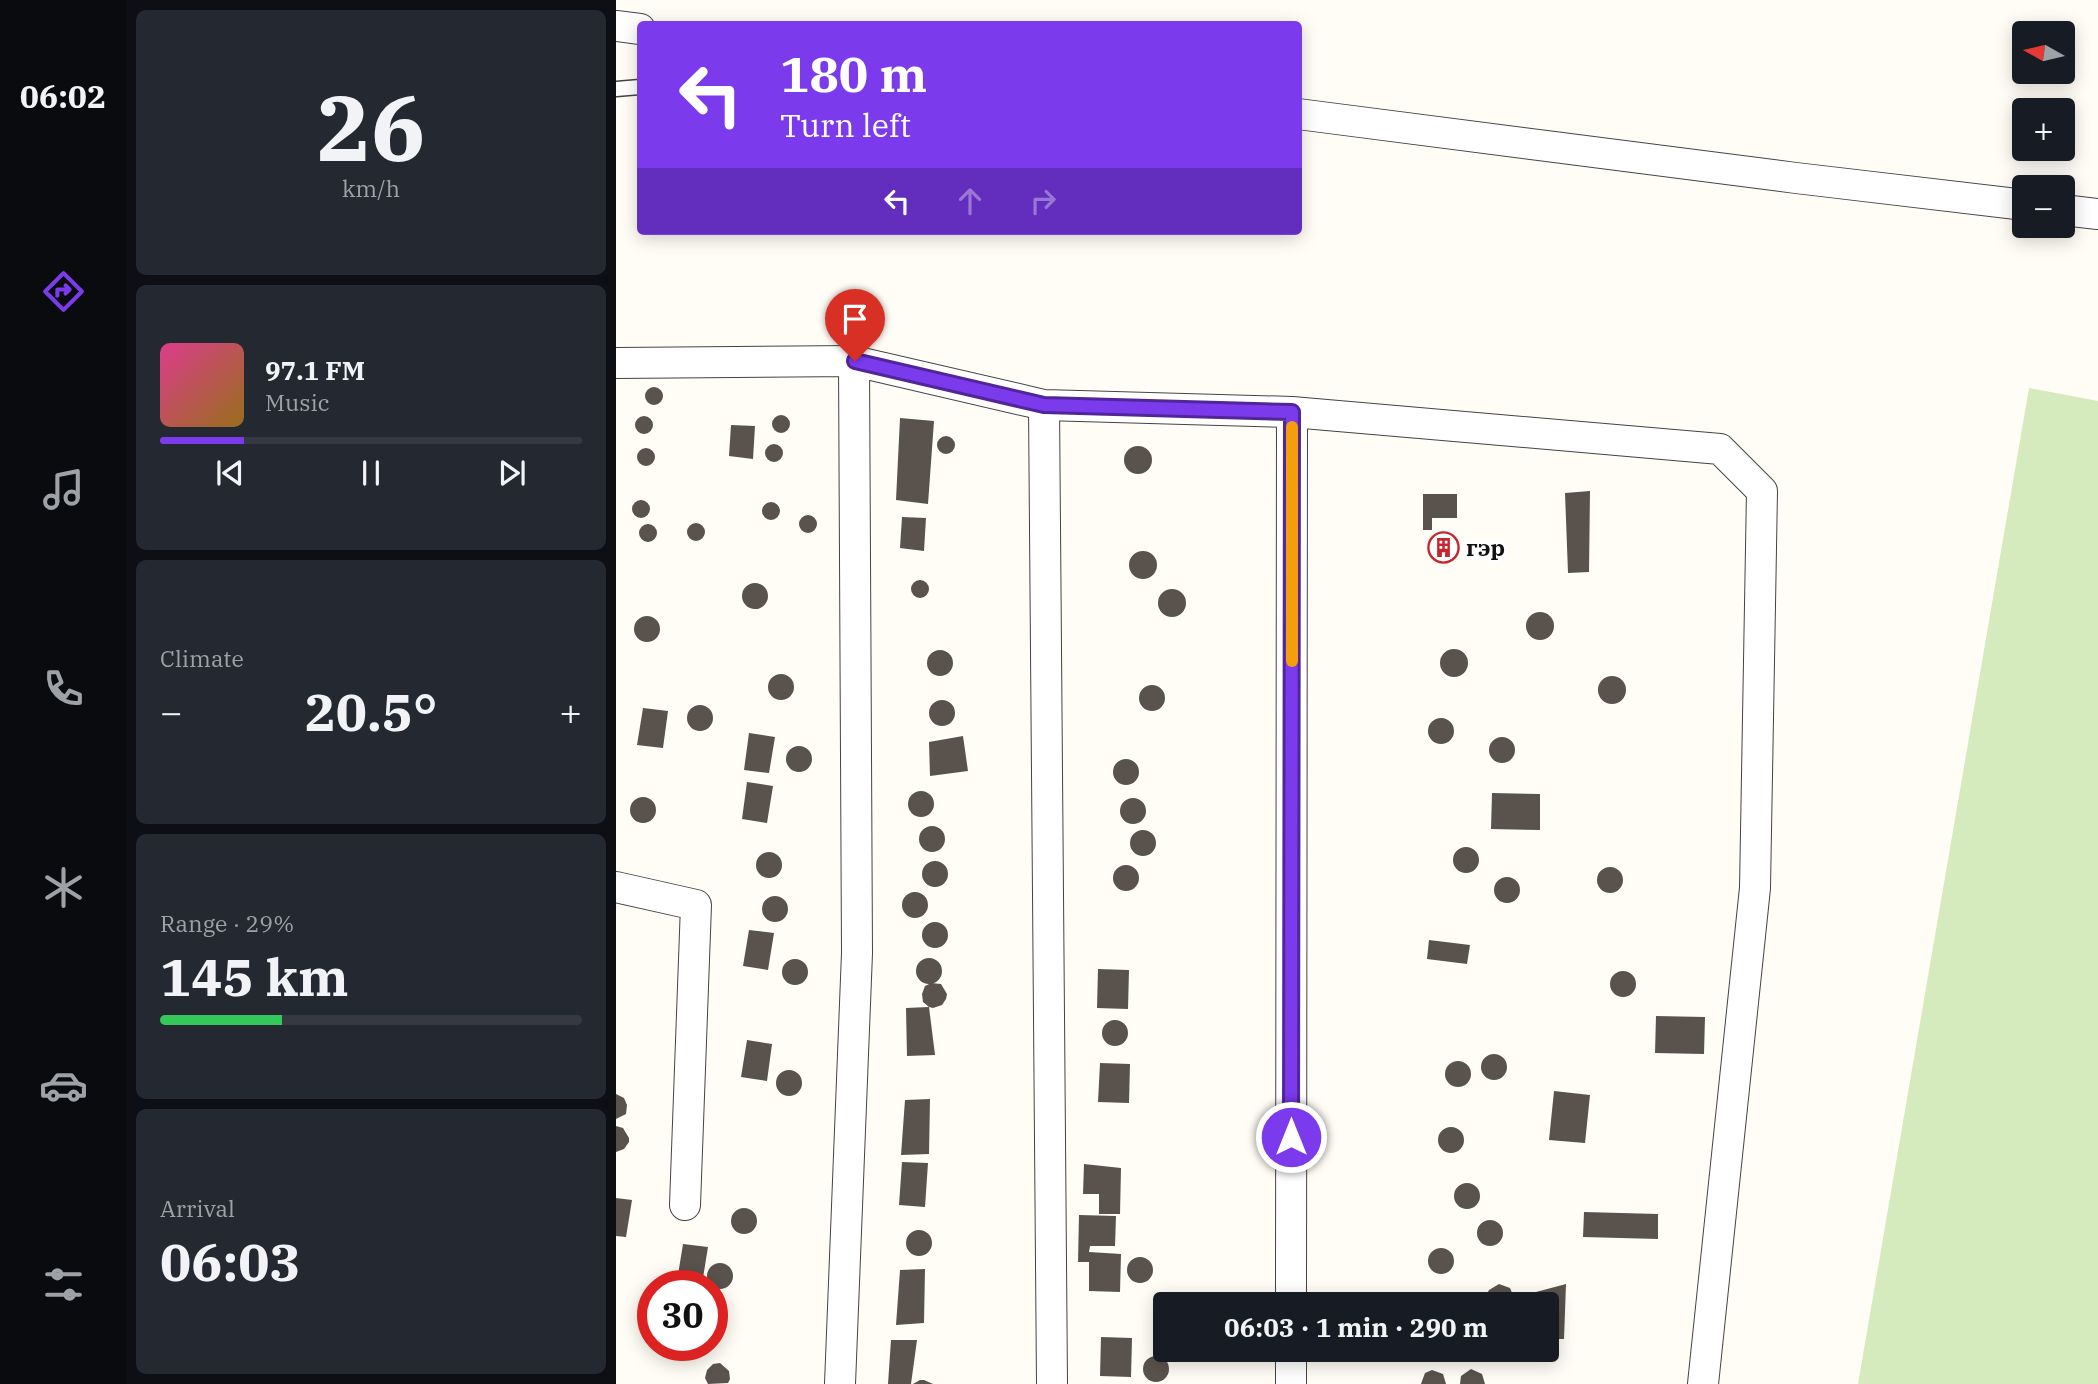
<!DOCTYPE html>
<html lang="en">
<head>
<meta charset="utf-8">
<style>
  body { margin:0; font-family:"IBM Plex Serif",serif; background:#242831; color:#f1f3f6; height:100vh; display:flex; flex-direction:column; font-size:26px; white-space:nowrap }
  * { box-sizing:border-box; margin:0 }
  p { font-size:23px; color:#9ea1a6 }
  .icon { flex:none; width:38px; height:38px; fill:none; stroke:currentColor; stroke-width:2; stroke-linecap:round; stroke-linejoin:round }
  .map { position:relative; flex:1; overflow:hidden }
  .drawer { display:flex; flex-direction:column; gap:10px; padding:10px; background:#0d0f14; width:490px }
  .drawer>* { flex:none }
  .banner { position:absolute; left:21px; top:21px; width:665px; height:214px; border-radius:7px; box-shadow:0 4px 18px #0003; background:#7c3aed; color:#fff; overflow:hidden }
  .needle { width:46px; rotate:278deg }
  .fabs { position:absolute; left:1396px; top:21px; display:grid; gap:14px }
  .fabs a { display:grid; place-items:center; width:63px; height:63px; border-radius:7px; background:#171b24; box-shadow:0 4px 18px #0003; font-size:35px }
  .speed { position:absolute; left:21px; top:1270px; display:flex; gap:14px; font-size:35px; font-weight:700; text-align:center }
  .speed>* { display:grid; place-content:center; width:91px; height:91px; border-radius:50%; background:#171b24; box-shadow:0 4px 18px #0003; line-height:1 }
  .speed .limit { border:10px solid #d22; background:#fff; color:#111 }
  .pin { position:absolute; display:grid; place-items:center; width:60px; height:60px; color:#fff; margin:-72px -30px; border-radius:50% 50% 50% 0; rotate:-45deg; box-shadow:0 0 7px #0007 }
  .pin .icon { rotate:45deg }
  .me { position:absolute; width:77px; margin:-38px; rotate:0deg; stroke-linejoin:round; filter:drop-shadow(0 0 5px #0008) }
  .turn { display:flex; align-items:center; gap:24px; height:147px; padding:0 28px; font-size:32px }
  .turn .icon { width:91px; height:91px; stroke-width:2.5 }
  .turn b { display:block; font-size:49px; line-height:60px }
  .lanes { display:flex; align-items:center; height:66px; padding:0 28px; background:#0003; justify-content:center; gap:35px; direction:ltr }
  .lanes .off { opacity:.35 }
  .big { font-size:52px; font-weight:700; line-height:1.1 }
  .drawer .card { flex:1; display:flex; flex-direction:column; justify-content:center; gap:10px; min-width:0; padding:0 24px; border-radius:10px; background:#242831 }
  .drawer .dial { align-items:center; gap:0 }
  .dial b { font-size:91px; line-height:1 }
  .song { display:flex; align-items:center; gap:21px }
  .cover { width:84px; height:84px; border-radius:10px; background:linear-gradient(135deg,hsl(330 70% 55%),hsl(40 70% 35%)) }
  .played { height:7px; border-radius:4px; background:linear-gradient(90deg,#7c3aed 20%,#363941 20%) }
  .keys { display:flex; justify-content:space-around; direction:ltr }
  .heat { display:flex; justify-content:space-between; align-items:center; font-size:38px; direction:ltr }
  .charge { height:10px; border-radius:5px; background:linear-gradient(90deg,#34c759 29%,#363941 0) }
  .trip { position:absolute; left:537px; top:1292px; width:406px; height:70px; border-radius:7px; background:#171b24; box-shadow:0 4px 18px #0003; font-weight:700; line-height:70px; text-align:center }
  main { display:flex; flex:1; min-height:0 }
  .menu { display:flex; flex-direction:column; width:126px; justify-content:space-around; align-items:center; background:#090b0e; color:#9ea1a6 }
  .menu .icon { width:49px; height:49px }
  .menu .active { color:#7c3aed }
  .menu b { font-size:32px; color:#f1f3f6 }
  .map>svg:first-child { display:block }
  .green { fill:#d5ebbd }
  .building { fill:#5a524d }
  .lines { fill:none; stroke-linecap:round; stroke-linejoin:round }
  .lane-casing { stroke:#444; stroke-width:17 }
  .street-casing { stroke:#444; stroke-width:32 }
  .lane { stroke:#fff; stroke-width:14 }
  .street { stroke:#fff; stroke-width:30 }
  .route-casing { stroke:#51269a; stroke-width:18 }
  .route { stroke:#7c3aed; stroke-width:12 }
  .slow { stroke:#f59e0b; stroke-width:12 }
  .labels { text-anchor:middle; stroke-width:7; stroke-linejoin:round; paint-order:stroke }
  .poi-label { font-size:23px; font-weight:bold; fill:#111; stroke:#fff; text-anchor:start }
</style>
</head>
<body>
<main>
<nav class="menu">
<b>06:02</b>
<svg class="icon active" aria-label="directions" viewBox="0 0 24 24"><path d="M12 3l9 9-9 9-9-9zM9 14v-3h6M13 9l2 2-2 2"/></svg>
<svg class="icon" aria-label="music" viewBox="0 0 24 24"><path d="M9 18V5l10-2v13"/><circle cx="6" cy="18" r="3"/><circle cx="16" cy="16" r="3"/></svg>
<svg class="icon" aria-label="phone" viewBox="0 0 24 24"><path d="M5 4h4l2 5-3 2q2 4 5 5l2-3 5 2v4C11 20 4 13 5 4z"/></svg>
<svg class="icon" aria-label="climate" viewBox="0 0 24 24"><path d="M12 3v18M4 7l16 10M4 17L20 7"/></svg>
<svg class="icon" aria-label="car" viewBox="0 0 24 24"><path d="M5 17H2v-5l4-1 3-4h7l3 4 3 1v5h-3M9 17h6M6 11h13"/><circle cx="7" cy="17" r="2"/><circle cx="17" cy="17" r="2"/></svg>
<svg class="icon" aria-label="filters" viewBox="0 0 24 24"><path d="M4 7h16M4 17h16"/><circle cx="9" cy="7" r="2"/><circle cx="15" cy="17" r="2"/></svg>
</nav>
<section class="drawer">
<div class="card dial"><b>26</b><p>km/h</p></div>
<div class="card">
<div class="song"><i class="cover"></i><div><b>97.1 FM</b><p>Music</p></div></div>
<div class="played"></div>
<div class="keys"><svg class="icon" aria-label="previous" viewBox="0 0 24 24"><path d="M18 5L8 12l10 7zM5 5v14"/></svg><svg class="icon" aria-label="pause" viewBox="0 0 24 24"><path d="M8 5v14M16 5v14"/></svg><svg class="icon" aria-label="next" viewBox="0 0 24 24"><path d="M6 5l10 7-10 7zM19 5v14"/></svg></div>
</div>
<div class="card"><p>Climate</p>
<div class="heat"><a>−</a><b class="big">20.5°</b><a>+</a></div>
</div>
<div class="card"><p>Range · 29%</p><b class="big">145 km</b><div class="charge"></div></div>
<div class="card"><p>Arrival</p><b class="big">06:03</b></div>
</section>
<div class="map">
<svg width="1482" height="1384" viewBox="0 0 1482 1384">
  <rect width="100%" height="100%" fill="#fffdf5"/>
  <path class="green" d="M1413,388L1482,401V1384H1242Z"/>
  <path class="building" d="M29 396a9 9 0 1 1 18 0a9 9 0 1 1-18 0Z
    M156 424a9 9 0 1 1 18 0a9 9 0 1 1-18 0Z
    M19 425a9 9 0 1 1 18 0a9 9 0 1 1-18 0Z
    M284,418L318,421L312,504L280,500Z
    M115,425L139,426L137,459L113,456Z
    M321 445a9 9 0 1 1 18 0a9 9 0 1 1-18 0Z
    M149 453a9 9 0 1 1 18 0a9 9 0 1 1-18 0Z
    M508 460a14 14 0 1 1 28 0a14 14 0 1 1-28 0Z
    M21 457a9 9 0 1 1 18 0a9 9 0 1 1-18 0Z
    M974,491L973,572L952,573L949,493Z
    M807,494H841V518H816V530H807Z
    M16 509a9 9 0 1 1 18 0a9 9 0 1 1-18 0Z
    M146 511a9 9 0 1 1 18 0a9 9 0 1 1-18 0Z
    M183 524a9 9 0 1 1 18 0a9 9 0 1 1-18 0Z
    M286,517L310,518L308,551L284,548Z
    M71 532a9 9 0 1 1 18 0a9 9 0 1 1-18 0Z
    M23 533a9 9 0 1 1 18 0a9 9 0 1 1-18 0Z
    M813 546a14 14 0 1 1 28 0a14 14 0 1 1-28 0Z
    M513 565a14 14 0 1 1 28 0a14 14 0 1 1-28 0Z
    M295 589a9 9 0 1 1 18 0a9 9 0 1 1-18 0Z
    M126 596a13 13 0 1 1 26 0a13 13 0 1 1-26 0Z
    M542 603a14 14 0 1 1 28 0a14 14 0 1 1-28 0Z
    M910 626a14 14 0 1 1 28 0a14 14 0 1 1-28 0Z
    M18 629a13 13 0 1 1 26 0a13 13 0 1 1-26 0Z
    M824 663a14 14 0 1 1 28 0a14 14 0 1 1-28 0Z
    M311 663a13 13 0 1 1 26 0a13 13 0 1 1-26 0Z
    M152 687a13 13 0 1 1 26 0a13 13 0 1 1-26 0Z
    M982 690a14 14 0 1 1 28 0a14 14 0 1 1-28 0Z
    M523 698a13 13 0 1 1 26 0a13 13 0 1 1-26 0Z
    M313 713a13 13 0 1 1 26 0a13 13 0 1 1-26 0Z
    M71 718a13 13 0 1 1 26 0a13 13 0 1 1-26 0Z
    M27,708L52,711L47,748L21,745Z
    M812 731a13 13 0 1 1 26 0a13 13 0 1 1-26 0Z
    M133,733L159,737L153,773L128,770Z
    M347,736L352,771L314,776L313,742Z
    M873 750a13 13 0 1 1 26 0a13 13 0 1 1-26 0Z
    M170 759a13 13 0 1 1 26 0a13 13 0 1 1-26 0Z
    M497 772a13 13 0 1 1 26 0a13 13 0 1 1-26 0Z
    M131,782L157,786L151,823L126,819Z
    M292 804a13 13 0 1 1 26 0a13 13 0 1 1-26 0Z
    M876,793L924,794V830L875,829Z
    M14 810a13 13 0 1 1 26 0a13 13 0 1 1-26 0Z
    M504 811a13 13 0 1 1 26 0a13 13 0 1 1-26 0Z
    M303 839a13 13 0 1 1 26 0a13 13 0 1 1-26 0Z
    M514 843a13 13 0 1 1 26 0a13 13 0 1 1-26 0Z
    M837 860a13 13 0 1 1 26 0a13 13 0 1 1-26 0Z
    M140 865a13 13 0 1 1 26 0a13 13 0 1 1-26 0Z
    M306 874a13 13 0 1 1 26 0a13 13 0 1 1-26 0Z
    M497 878a13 13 0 1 1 26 0a13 13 0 1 1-26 0Z
    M981 880a13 13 0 1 1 26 0a13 13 0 1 1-26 0Z
    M878 890a13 13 0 1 1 26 0a13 13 0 1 1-26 0Z
    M286 905a13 13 0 1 1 26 0a13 13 0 1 1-26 0Z
    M146 909a13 13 0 1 1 26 0a13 13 0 1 1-26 0Z
    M306 935a13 13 0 1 1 26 0a13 13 0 1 1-26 0Z
    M133,930L158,933L152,970L127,966Z
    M813,940L854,945L851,964L811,959Z
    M300 971a13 13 0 1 1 26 0a13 13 0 1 1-26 0Z
    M166 972a13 13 0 1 1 26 0a13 13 0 1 1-26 0Z
    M482,969L513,970L512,1009L481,1008Z
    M994 984a13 13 0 1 1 26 0a13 13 0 1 1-26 0Z
    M315,983L325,984L331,994L330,999L326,1005L317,1008L313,1007L319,1055L291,1056L290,1008L313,1007L307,1002L306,994L309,986Z
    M1040,1016L1089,1017L1088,1054L1039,1053Z
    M486 1033a13 13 0 1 1 26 0a13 13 0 1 1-26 0Z
    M131,1040L156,1044L151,1081L125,1077Z
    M865 1067a13 13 0 1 1 26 0a13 13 0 1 1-26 0Z
    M829 1074a13 13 0 1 1 26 0a13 13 0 1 1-26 0Z
    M484,1063L514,1064L513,1103L482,1102Z
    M160 1083a13 13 0 1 1 26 0a13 13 0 1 1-26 0Z
    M938,1091L974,1095L969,1143L933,1140Z
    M0,1094L8,1098L11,1105L10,1114L0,1119Z
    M314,1099L313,1154L285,1155L289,1100Z
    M0,1126L7,1128L13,1138V1142L8,1149L0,1152Z
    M822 1140a13 13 0 1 1 26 0a13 13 0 1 1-26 0Z
    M286,1162L312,1163L309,1207L283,1205Z
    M468,1164L505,1168L504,1214H483V1194H467Z
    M838 1196a13 13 0 1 1 26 0a13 13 0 1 1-26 0Z
    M0,1198L16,1200L10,1237L0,1236Z
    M115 1221a13 13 0 1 1 26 0a13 13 0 1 1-26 0Z
    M968,1212L1042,1214V1239L967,1237Z
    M463,1215L500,1216L499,1246H474L473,1252L505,1254L504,1292L473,1291V1262H462Z
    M861 1233a13 13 0 1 1 26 0a13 13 0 1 1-26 0Z
    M290 1243a13 13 0 1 1 26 0a13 13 0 1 1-26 0Z
    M67,1244L92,1247L86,1284L61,1281Z
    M812 1261a13 13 0 1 1 26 0a13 13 0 1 1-26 0Z
    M511 1270a13 13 0 1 1 26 0a13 13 0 1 1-26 0Z
    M91 1276a13 13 0 1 1 26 0a13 13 0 1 1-26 0Z
    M309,1269L308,1323L280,1325L284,1270Z
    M883,1284L894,1288L897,1295L895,1304L873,1303L871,1294L873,1290Z
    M950,1284L948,1339H931V1304H919L920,1292Z
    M550,1317V1342L539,1336L538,1328L542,1320Z
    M485,1337L516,1338L515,1377L484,1376Z
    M275,1340H301L295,1384H272Z
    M527 1369a13 13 0 1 1 26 0a13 13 0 1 1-26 0Z
    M104,1363L113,1371L114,1379L112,1383L92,1384L89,1378L91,1370L97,1364Z
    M855,1369L866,1374L869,1384H844L845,1376Z
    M816,1370L827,1374L830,1384H805L809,1373Z
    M304,1380H308L317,1384H297Z"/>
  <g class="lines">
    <defs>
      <path id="lane" d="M0,89L24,87"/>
      <path id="street" d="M0,26L24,29
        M682,114L1180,178L1409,205
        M1447,210L1482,214
        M0,363L238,361L428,405L676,412L1104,449L1146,491L1139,888L1087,1384
        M428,405L436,1384
        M0,887L80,905L69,1205
        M675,1304L676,412
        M224,1384L241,953L238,361
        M675,1384V1349"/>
    </defs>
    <use href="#lane" class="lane-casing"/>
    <use href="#street" class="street-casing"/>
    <use href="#lane" class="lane"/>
    <use href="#street" class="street"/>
  </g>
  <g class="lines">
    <defs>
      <path id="route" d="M239,361L428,405L676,412L675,1137"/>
    </defs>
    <use href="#route" class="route-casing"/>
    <use href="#route" class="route"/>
    <path class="slow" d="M676,661V427"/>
  </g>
  <defs>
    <symbol id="building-ring" viewBox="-11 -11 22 22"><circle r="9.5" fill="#fff" stroke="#c4262e" stroke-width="1.5"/><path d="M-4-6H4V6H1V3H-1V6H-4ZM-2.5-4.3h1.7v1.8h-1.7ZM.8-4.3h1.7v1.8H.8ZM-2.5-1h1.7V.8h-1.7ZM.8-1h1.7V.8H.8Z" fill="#c4262e"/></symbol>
  </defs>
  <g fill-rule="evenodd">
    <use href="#building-ring" x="810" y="530" width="35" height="35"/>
  </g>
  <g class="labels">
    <g class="poi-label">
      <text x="850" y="556">гэр</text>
    </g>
  </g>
</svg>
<div class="fabs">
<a><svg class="needle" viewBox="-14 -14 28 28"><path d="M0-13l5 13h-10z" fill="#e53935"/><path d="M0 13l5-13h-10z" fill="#9ea1a6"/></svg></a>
<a>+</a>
<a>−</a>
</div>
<div class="speed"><div class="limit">30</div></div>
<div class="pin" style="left:239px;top:361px;background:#d93025"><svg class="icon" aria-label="arrive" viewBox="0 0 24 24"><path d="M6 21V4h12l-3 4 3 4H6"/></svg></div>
<svg class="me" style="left:675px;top:1137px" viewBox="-20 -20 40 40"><circle r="17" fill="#7c3aed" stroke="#fff" stroke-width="3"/><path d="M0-11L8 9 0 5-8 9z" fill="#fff"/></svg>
<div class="trip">06:03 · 1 min · 290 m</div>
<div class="banner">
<div class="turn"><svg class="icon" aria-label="left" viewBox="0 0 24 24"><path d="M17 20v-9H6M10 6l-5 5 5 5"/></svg><div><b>180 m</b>Turn left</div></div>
<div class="lanes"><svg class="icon" aria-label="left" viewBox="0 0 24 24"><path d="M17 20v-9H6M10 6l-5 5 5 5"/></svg><svg class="icon off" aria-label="ahead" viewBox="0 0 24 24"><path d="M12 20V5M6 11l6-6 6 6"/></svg><svg class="icon off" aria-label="right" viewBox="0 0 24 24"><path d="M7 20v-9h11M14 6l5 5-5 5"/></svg></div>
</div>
</div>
</main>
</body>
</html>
